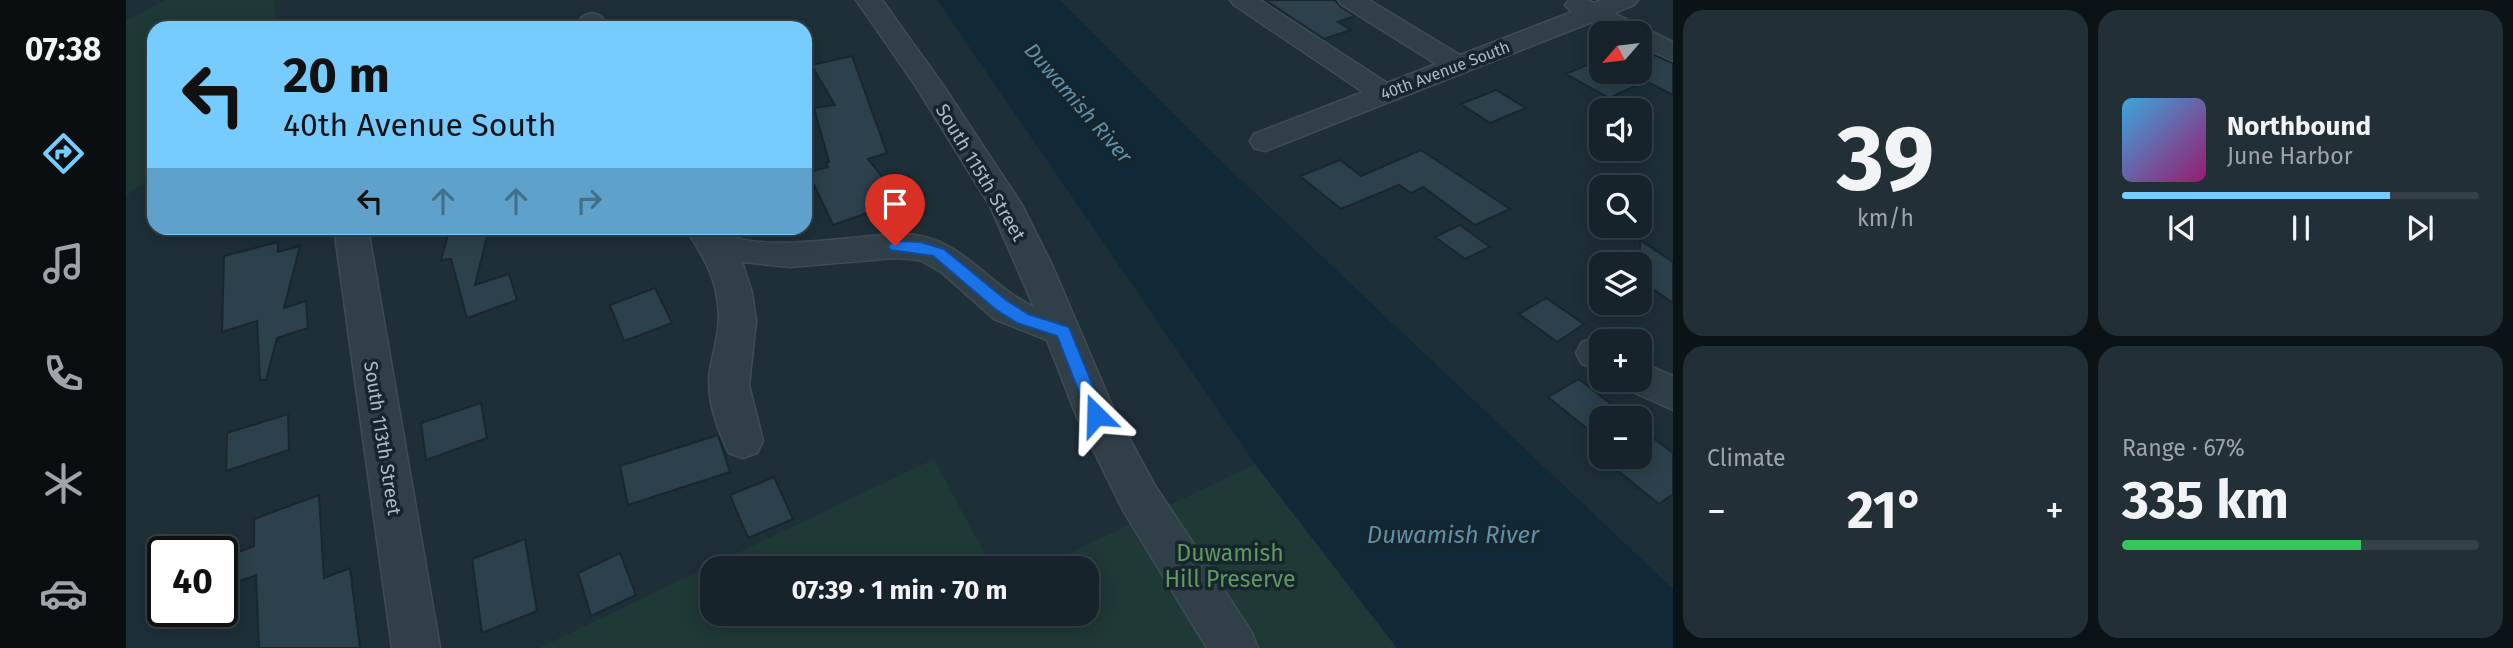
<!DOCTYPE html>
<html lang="en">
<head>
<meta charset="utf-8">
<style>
  body { margin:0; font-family:"Fira Sans",sans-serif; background:#232f36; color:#f1f3f6; height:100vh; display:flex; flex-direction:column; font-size:26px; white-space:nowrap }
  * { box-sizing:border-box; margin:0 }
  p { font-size:23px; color:#9ea4a8 }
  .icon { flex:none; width:38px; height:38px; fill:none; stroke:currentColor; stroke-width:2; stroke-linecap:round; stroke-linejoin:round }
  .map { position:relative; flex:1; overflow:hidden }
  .details { display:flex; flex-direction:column; gap:10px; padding:10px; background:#0c1317; width:840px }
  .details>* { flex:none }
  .hud { position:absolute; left:21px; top:21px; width:665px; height:214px; border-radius:21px; box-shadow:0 4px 18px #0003,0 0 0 2px #354047; background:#76cbff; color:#111; overflow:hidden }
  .needle { width:46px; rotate:242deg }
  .buttons { position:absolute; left:1463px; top:21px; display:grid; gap:14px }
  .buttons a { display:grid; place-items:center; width:63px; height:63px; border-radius:14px; background:#16232a; box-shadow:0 4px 18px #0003,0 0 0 2px #354047; font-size:35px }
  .speed { position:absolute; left:21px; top:536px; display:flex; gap:14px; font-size:35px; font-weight:700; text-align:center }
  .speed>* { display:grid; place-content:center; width:91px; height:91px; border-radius:50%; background:#16232a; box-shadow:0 4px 18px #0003,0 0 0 2px #354047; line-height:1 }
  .speed .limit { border:4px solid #111; border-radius:10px; background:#fff; color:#111 }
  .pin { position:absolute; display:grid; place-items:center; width:60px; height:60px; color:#fff; margin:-72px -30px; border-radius:50% 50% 50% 0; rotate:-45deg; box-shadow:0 0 7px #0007 }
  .pin .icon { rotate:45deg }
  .me { position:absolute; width:77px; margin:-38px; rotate:338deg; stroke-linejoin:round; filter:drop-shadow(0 0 5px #0008) }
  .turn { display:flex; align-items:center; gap:24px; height:147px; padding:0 21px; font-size:32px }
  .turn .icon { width:91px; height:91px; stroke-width:2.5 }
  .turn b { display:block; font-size:49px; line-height:60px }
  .lanes { display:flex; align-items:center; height:66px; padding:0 21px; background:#0003; justify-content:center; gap:35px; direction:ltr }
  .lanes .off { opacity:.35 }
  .big { font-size:52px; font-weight:700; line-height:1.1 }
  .details .widget { flex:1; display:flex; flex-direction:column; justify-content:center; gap:10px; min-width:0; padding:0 24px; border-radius:21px; background:#232f36 }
  .details .dial { align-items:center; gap:0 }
  .dial b { font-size:91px; line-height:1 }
  .song { display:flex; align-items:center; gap:21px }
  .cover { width:84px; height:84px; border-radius:10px; background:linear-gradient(135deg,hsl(200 70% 55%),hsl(320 70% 35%)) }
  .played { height:7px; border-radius:4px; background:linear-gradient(90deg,#76cbff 75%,#354047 75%) }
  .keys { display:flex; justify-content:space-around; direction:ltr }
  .heat { display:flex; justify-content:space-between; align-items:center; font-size:38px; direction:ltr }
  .charge { height:10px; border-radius:5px; background:linear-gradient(90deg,#34c759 67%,#354047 0) }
  .details .tiles { flex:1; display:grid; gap:10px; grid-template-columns:repeat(2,1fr) }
  .trip { position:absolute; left:574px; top:556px; width:399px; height:70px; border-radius:21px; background:#16232a; box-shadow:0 4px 18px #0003,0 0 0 2px #354047; font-weight:700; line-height:70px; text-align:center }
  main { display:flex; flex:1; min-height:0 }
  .tabs { display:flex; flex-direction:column; width:126px; justify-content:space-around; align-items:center; background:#090e11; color:#9ea4a8 }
  .tabs .icon { width:49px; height:49px }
  .tabs .current { color:#76cbff }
  .tabs b { font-size:32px; color:#f1f3f6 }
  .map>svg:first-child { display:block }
  .green { fill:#1f3936 }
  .water { fill:#112936 }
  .building { fill:#2c414c; stroke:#19272f; stroke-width:2 }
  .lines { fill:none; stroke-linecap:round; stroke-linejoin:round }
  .minor-casing { stroke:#3e4c55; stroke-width:3 }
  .minor { fill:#314048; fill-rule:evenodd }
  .route { fill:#1a73e8; stroke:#114b97; stroke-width:2 }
  .labels { text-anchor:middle; stroke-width:7; stroke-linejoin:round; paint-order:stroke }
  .far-street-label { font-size:16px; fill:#abbbc6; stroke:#17252d }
  .street-label { font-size:19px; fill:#abbbc6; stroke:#17252d }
  .water-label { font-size:21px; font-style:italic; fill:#6090a8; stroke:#17252d }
  .near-park-label { font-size:23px; fill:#619861; stroke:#17252d }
  .near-water-label { font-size:24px; font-style:italic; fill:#6090a8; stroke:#17252d }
</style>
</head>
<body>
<main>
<nav class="tabs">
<b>07:38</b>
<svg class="icon current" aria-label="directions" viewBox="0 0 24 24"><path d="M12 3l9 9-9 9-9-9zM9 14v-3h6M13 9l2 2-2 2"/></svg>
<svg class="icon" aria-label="music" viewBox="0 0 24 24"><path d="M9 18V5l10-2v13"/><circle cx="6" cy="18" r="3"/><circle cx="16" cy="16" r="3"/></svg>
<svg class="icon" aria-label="phone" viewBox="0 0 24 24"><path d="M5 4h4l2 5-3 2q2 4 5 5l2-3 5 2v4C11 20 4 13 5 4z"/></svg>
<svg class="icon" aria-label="climate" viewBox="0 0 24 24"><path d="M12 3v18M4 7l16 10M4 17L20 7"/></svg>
<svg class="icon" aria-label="car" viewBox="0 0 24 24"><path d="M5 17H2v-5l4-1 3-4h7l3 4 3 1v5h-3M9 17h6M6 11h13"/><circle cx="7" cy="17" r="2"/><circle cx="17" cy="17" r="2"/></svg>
</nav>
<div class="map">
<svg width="1547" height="648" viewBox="0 0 1547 648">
  <rect width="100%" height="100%" fill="#1e2f38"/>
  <path class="green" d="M39,0H148L151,28H28V177L0,195V21Z
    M808,459L867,569H586V614H961V569H911L1129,464L1271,648H413Z"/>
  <path class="water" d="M811,0H934L1090,156L1547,589V648H1271L1129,464Z"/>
  <path class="building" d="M1139,0H1209L1215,7L1229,16L1212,22L1225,30L1198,39Z
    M1514,49L1547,63V95L1520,81L1483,98L1440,74L1475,59V72H1514Z
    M726,56L761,153L742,159L785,213L758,222L750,210L707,225L682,172L702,167L700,163L703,162L688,108L709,105L685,65Z
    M1370,90L1400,108L1364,123L1335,104Z
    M1295,150L1384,209L1349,225L1297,187L1285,193L1273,185L1215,209L1174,176L1214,160L1235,176Z
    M1334,225L1364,247L1339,259L1309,237Z
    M324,228H363L349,285L383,274L391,300L341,318L325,259L315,260Z
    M1514,240L1547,262V303L1514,280Z
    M152,242V252L174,246L158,308L180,301L182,328L151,338L140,380H134L131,321L96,332L98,256Z
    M529,288L546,323L498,341L484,305Z
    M1420,298L1458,324L1431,342L1393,314Z
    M1453,379L1503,418H1475V440L1422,397Z
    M355,403L361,438L300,460L295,423Z
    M162,414L163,450L100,471L101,433Z
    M1514,428L1547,453V494L1533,504L1491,470L1503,462L1496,457H1514Z
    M592,435L604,472L502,505L494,466Z
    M648,477L667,519L622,538L604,495Z
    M193,495L198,578L224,568L234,648H133L130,575L96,588V558L128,546V519Z
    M399,539L411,611L356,633L346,559Z
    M494,553L510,595L465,616L452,573Z"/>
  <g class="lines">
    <defs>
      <path id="minor" d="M730,0H756L817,85L896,205L926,265L988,410L1028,484L1125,631L1132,648H1081L998,512L950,415L921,340L868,319L815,272L794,260L769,258L664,267L616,262L626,293L630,321L623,385L637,441L631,453L617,458L603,453C591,429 580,397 584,370C588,348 595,329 592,306C590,276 577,257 562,232L565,228H594C619,258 740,233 779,234C835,236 861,285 908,307L864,206L789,85Z
        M1104,0H1134L1261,83L1310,64L1216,5L1212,0H1243L1334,55L1446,12L1439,5L1443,0H1462L1468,3L1476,0H1512L1508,5L1488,13L1547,42V61L1514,46V33H1487L1466,22L1139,151L1128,148L1124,141L1128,134L1237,92L1108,5Z
        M466,13L475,16L483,28H457L453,21L457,16Z
        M208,228H242L314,648H266Z
        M1469,338L1479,341H1475V371L1456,364L1450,353L1456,342Z
        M1514,362L1547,376V410L1500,389L1496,380H1514Z"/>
    </defs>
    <use href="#minor" class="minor-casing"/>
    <use href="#minor" class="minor"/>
  </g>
  <path class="route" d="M769,241L794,242L818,249L880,300L902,314L943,327L979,415L977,420L970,423L964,420L931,336L891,323L869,309L807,256L764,250L762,246Z"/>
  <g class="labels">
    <g class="far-street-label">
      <text transform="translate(1319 70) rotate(-21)" y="6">40th Avenue South</text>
    </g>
    <g class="street-label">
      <text transform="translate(855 172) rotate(59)" y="7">South 115th Street</text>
      <text transform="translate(257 438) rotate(81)" y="7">South 113th Street</text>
    </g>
    <g class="water-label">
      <text transform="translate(952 103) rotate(49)" y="7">Duwamish River</text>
    </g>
    <g class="near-park-label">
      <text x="1104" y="561">Duwamish<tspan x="1104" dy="26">Hill Preserve</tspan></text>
    </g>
    <g class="near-water-label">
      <text x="1327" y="543">Duwamish River</text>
    </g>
  </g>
</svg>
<div class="buttons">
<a><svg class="needle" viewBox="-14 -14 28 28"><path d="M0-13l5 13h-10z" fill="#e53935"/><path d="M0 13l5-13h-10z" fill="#9ea4a8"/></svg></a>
<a><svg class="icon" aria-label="sound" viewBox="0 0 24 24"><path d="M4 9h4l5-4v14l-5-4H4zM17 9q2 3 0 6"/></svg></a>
<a><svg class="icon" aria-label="search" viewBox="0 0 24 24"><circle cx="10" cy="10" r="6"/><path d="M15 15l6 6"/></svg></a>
<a><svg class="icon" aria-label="layers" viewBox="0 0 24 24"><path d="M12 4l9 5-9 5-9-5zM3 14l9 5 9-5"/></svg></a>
<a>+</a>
<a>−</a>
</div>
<div class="speed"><div class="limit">40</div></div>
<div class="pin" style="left:769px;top:246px;background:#d93025"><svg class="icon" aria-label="arrive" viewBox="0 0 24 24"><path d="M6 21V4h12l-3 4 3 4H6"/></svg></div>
<svg class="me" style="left:970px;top:415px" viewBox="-20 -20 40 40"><path d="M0-17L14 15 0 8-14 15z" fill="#1a73e8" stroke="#fff" stroke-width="4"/></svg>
<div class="trip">07:39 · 1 min · 70 m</div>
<div class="hud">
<div class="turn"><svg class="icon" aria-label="left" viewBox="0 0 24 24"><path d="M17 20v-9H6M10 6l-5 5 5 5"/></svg><div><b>20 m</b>40th Avenue South</div></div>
<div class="lanes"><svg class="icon" aria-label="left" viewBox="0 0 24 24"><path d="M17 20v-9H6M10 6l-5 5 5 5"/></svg><svg class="icon off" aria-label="ahead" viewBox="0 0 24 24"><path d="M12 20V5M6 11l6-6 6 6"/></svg><svg class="icon off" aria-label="ahead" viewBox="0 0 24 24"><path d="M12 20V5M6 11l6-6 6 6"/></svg><svg class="icon off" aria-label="right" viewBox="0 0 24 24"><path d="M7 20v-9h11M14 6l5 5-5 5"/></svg></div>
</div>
</div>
<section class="details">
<div class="tiles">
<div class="widget dial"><b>39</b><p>km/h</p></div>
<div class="widget">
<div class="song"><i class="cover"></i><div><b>Northbound</b><p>June Harbor</p></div></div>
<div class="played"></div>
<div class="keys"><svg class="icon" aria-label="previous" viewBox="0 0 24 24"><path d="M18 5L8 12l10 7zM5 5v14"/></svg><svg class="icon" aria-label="pause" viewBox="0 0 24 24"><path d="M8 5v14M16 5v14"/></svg><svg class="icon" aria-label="next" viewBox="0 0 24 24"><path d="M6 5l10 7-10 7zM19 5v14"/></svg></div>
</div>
<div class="widget"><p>Climate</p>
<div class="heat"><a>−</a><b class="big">21°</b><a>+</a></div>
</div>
<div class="widget"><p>Range · 67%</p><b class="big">335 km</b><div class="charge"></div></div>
</div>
</section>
</main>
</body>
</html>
